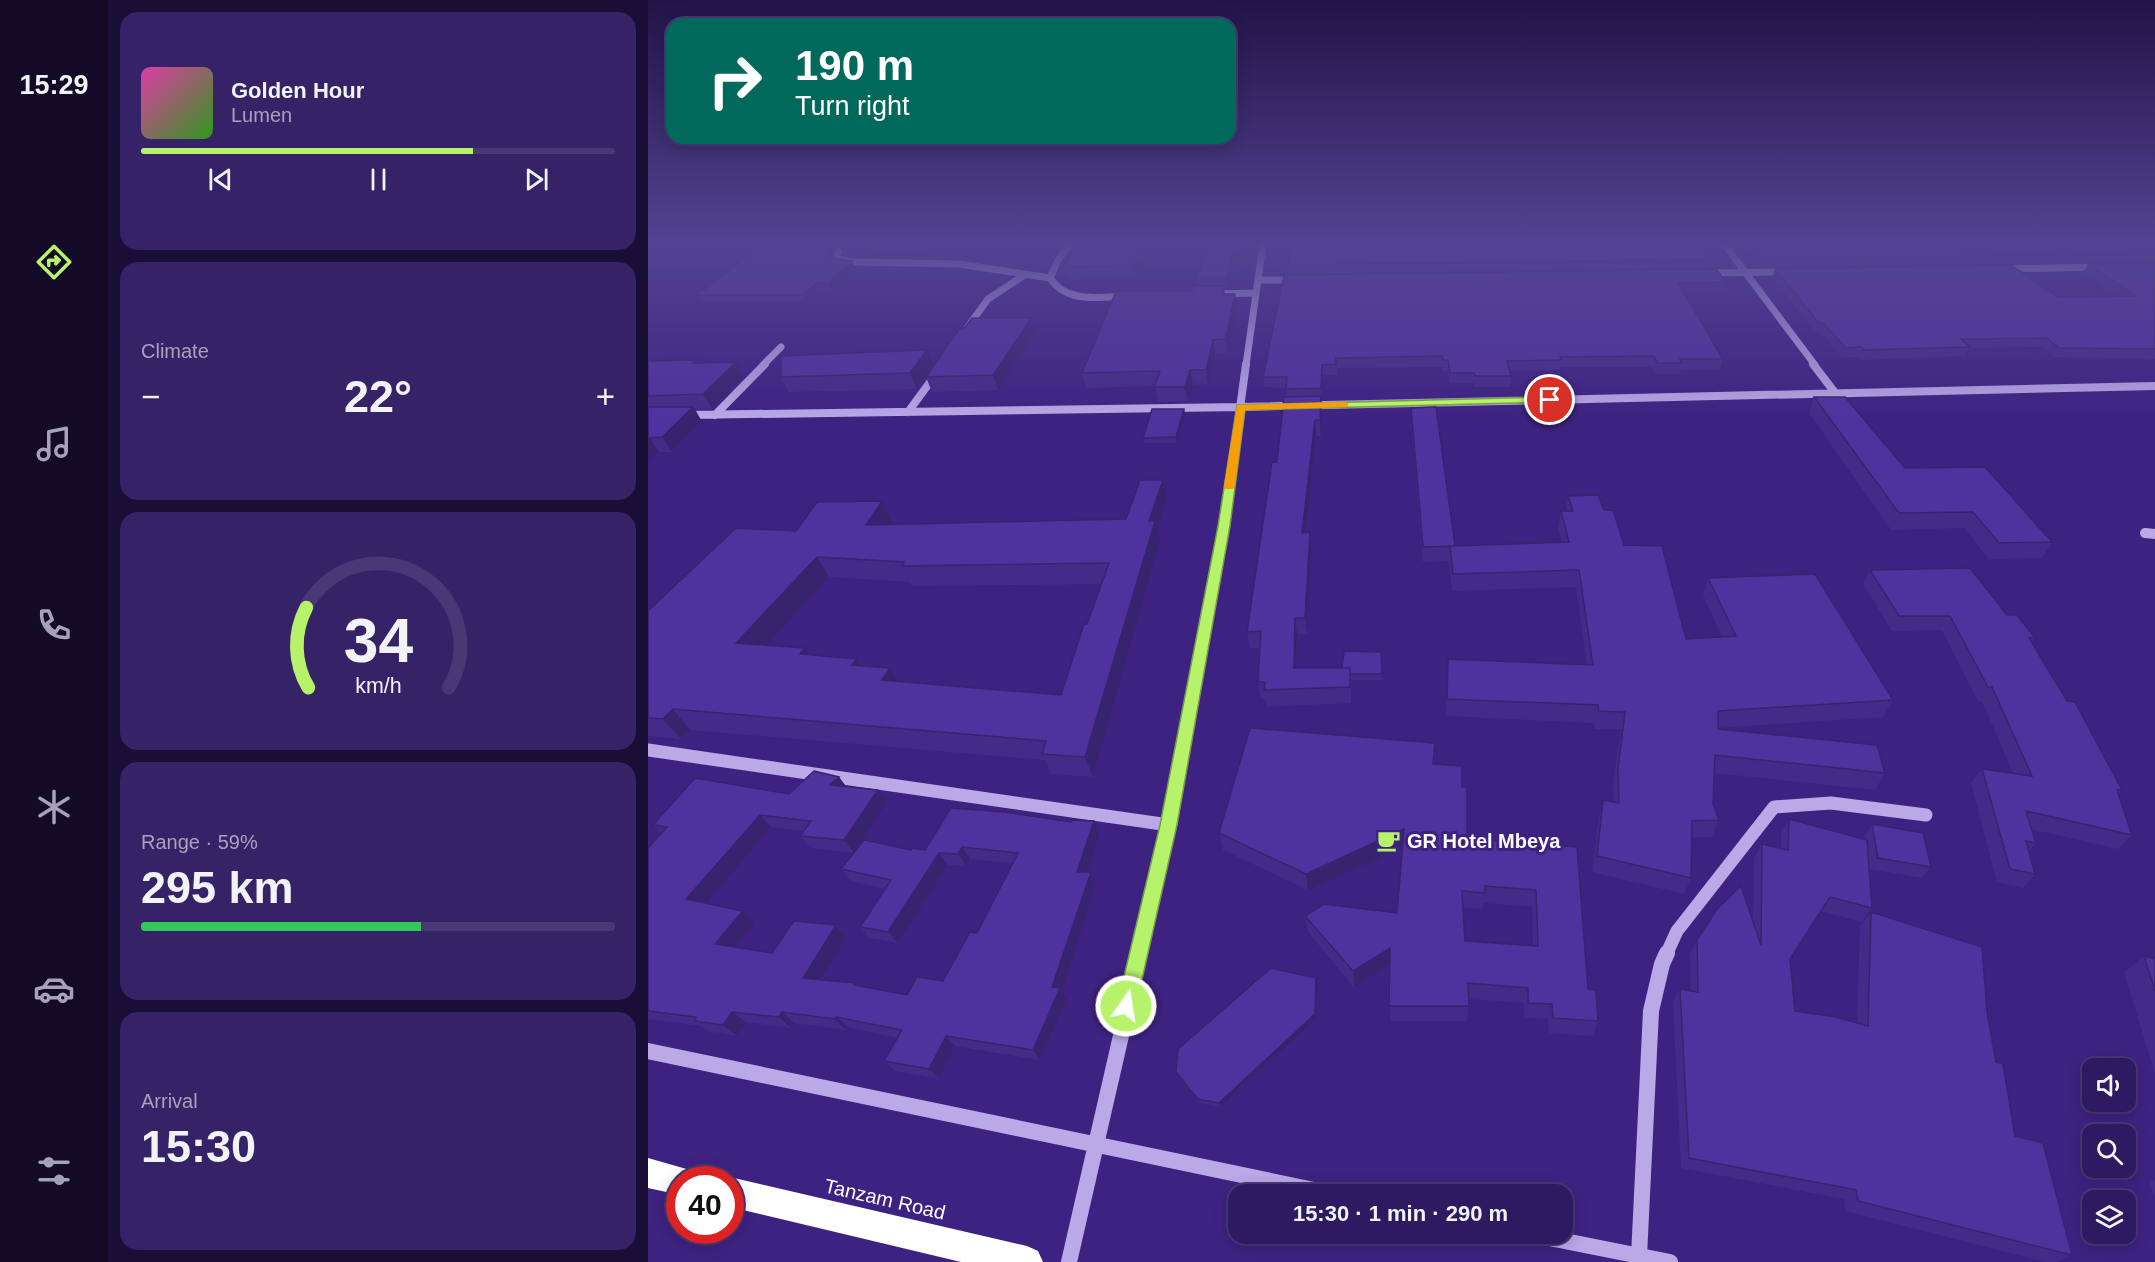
<!DOCTYPE html>
<html lang="en">
<head>
<meta charset="utf-8">
<style>
  body { margin:0; font-family:Arial,sans-serif; background:#362367; color:#f1f3f6; height:100vh; display:flex; flex-direction:column; font-size:22px; white-space:nowrap }
  * { box-sizing:border-box; margin:0 }
  p { font-size:20px; color:#a7a1bd }
  .icon { flex:none; width:33px; height:33px; fill:none; stroke:currentColor; stroke-width:2; stroke-linecap:round; stroke-linejoin:round }
  .map { position:relative; flex:1; overflow:hidden }
  .drawer { display:flex; flex-direction:column; gap:12px; padding:12px; background:#190e35; width:540px }
  .drawer>* { flex:none }
  .guide { position:absolute; left:18px; top:18px; width:570px; height:126px; border-radius:18px; box-shadow:0 3px 15px #0003,0 0 0 2px #493876; background:#00695c; color:#fff; overflow:hidden }
  .fabs { position:absolute; left:1434px; top:1058px; display:grid; gap:12px }
  .fabs a { display:grid; place-items:center; width:54px; height:54px; border-radius:12px; background:#2e1a61; box-shadow:0 3px 15px #0003,0 0 0 2px #493876; font-size:30px }
  .speed { position:absolute; left:18px; top:1166px; display:flex; gap:12px; font-size:30px; font-weight:700; text-align:center }
  .speed>* { display:grid; place-content:center; width:78px; height:78px; border-radius:50%; background:#2e1a61; box-shadow:0 3px 15px #0003,0 0 0 2px #493876; line-height:1 }
  .speed .limit { border:9px solid #d22; background:#fff; color:#111 }
  .pin { position:absolute; display:grid; place-items:center; width:51px; height:51px; color:#fff; margin:-26px; border:3px solid #fff; border-radius:50%; box-shadow:0 2px 6px #0007 }
  .me { position:absolute; width:66px; margin:-33px; rotate:13deg; stroke-linejoin:round; filter:drop-shadow(0 0 4px #0008) }
  .turn { display:flex; align-items:center; gap:21px; height:126px; padding:0 30px; font-size:27px }
  .turn .icon { width:78px; height:78px; stroke-width:2.5 }
  .turn b { display:block; font-size:42px; line-height:51px }
  .big { font-size:45px; font-weight:700; line-height:1.1 }
  .drawer .card { flex:1; display:flex; flex-direction:column; justify-content:center; gap:9px; min-width:0; padding:0 21px; border-radius:18px; background:#362367 }
  .drawer .dial { align-items:center; gap:0 }
  .dial svg { height:156px; overflow:visible; fill:none; stroke:#493876; stroke-width:7; stroke-linecap:round; text-anchor:middle }
  .dial text { fill:#f1f3f6; stroke:none }
  .song { display:flex; align-items:center; gap:18px }
  .cover { width:72px; height:72px; border-radius:9px; background:linear-gradient(135deg,hsl(320 70% 55%),hsl(110 70% 35%)) }
  .played { height:6px; border-radius:3px; background:linear-gradient(90deg,#b7f36a 70%,#493876 70%) }
  .keys { display:flex; justify-content:space-around; direction:ltr }
  .heat { display:flex; justify-content:space-between; align-items:center; font-size:33px; direction:ltr }
  .charge { height:9px; border-radius:4px; background:linear-gradient(90deg,#34c759 59%,#493876 0) }
  .trip { position:absolute; left:580px; top:1184px; width:345px; height:60px; border-radius:18px; background:#2e1a61; box-shadow:0 3px 15px #0003,0 0 0 2px #493876; font-weight:700; line-height:60px; text-align:center }
  main { display:flex; flex:1; min-height:0 }
  .menu { display:flex; flex-direction:column; width:108px; justify-content:space-around; align-items:center; background:#120a27; color:#a7a1bd }
  .menu .icon { width:42px; height:42px }
  .menu .active { color:#b7f36a }
  .menu b { font-size:27px; color:#f1f3f6 }
  .map>svg:first-child { display:block }
  .lines { fill:none; stroke-linecap:round; stroke-linejoin:round }
  .minor-far4 { stroke:#baa8e7; stroke-width:7 }
  .minor-far3 { stroke:#baa8e7; stroke-width:8 }
  .minor-far2 { stroke:#baa8e7; stroke-width:10 }
  .minor-far1 { stroke:#baa8e7; stroke-width:13 }
  .minor { stroke:#baa8e7; stroke-width:16 }
  .highway { fill:#fff; fill-rule:evenodd }
  .wall { fill:#452b88; fill-rule:evenodd }
  .shaded-wall { fill:#38236f }
  .building { fill:#50329e; stroke:#38236f; stroke-width:1.5; fill-rule:evenodd }
  .route { fill:#b7f36a; stroke:#779e45; stroke-width:1.5 }
  .slow { fill:#f59e0b }
  .labels { text-anchor:middle; stroke-width:6; stroke-linejoin:round; paint-order:stroke }
  .near-poi-label { font-size:20px; font-weight:bold; fill:#fff; stroke:#3e2281; text-anchor:start }
  .near-street-label { font-size:20px; fill:#fff; stroke:#3e2281 }
</style>
</head>
<body>
<main>
<nav class="menu">
<b>15:29</b>
<svg class="icon active" aria-label="directions" viewBox="0 0 24 24"><path d="M12 3l9 9-9 9-9-9zM9 14v-3h6M13 9l2 2-2 2"/></svg>
<svg class="icon" aria-label="music" viewBox="0 0 24 24"><path d="M9 18V5l10-2v13"/><circle cx="6" cy="18" r="3"/><circle cx="16" cy="16" r="3"/></svg>
<svg class="icon" aria-label="phone" viewBox="0 0 24 24"><path d="M5 4h4l2 5-3 2q2 4 5 5l2-3 5 2v4C11 20 4 13 5 4z"/></svg>
<svg class="icon" aria-label="climate" viewBox="0 0 24 24"><path d="M12 3v18M4 7l16 10M4 17L20 7"/></svg>
<svg class="icon" aria-label="car" viewBox="0 0 24 24"><path d="M5 17H2v-5l4-1 3-4h7l3 4 3 1v5h-3M9 17h6M6 11h13"/><circle cx="7" cy="17" r="2"/><circle cx="17" cy="17" r="2"/></svg>
<svg class="icon" aria-label="filters" viewBox="0 0 24 24"><path d="M4 7h16M4 17h16"/><circle cx="9" cy="7" r="2"/><circle cx="15" cy="17" r="2"/></svg>
</nav>
<section class="drawer">
<div class="card">
<div class="song"><i class="cover"></i><div><b>Golden Hour</b><p>Lumen</p></div></div>
<div class="played"></div>
<div class="keys"><svg class="icon" aria-label="previous" viewBox="0 0 24 24"><path d="M18 5L8 12l10 7zM5 5v14"/></svg><svg class="icon" aria-label="pause" viewBox="0 0 24 24"><path d="M8 5v14M16 5v14"/></svg><svg class="icon" aria-label="next" viewBox="0 0 24 24"><path d="M6 5l10 7-10 7zM19 5v14"/></svg></div>
</div>
<div class="card"><p>Climate</p>
<div class="heat"><a>−</a><b class="big">22°</b><a>+</a></div>
</div>
<div class="card dial"><svg viewBox="0 0 100 80">
<path d="M14 69A42 42 0 1 1 86 69"/>
<path d="M14 69A42 42 0 0 1 13 28" stroke="#b7f36a"/>
<text x="50" y="56" font-size="32" font-weight="700">34</text>
<text x="50" y="72" font-size="11">km/h</text>
</svg></div>
<div class="card"><p>Range · 59%</p><b class="big">295 km</b><div class="charge"></div></div>
<div class="card"><p>Arrival</p><b class="big">15:30</b></div>
</section>
<div class="map">
<svg width="1507" height="1262" viewBox="0 0 1507 1262">
  <rect width="100%" height="100%" fill="#3e2281"/>
  <g class="lines">
    <path class="minor-far4" d="M198,244L191,251L188,259L207,262L311,264L402,278
      M422,244L410,260L402,278C419,304 452,297 479,296
      M1076,244L1167,365
      M1354,269L1453,267
      M1057,273L1138,272
      M610,280H649
      M563,294L608,293
      M319,328L340,299L378,274
      M115,365L133,347
      M598,365L615,244"/>
    <path class="minor-far3" d="M1165,364L1188,394
      M260,412L288,374
      M36,415L592,407L1507,386
      M67,415L117,364
      M577,518L598,364"/>
    <path class="minor-far2" d="M1497,533L1507,534
      M542,711L577,517"/>
    <path class="minor-far1" d="M0,750L521,825
      M491,955L521,825L542,710
      M1018,955L1029,931L1126,807L1183,803L1278,815"/>
    <path class="minor" d="M0,1051L685,1194
      M877,1233L1022,1262
      M991,1256L1003,1011L1014,964L1019,953
      M421,1262L492,953"/>
    <path class="highway" d="M0,1158L42,1170L46,1179H32V1195L0,1188Z
      M82,1177L379,1246L390,1251L395,1262H313L82,1207V1179H77Z"/>
  </g>
  <path class="wall" d="M197,244H289L278,253H231L219,257L196,255L193,248Z
    M429,244H503L489,279L419,280L416,267Z
    M560,244H595L591,257H588L580,288H576L577,294L589,308L580,353L567,354L560,384L545,385L540,401L510,402L507,386L438,388L434,373L551,286L549,278Z
    M1095,244H1507V260L1419,262L1402,250L1342,251L1347,255L1343,263L1115,266Z
    M186,249L184,258L204,261L207,268L183,290H172L158,302H52L49,295Z
    M1060,259L1058,267L641,274L640,265Z
    M1507,263V359L1406,357L1394,347L1321,348L1317,356L1212,360L1209,357H1194L1172,332H1168L1124,278L1127,269L1410,297L1470,296L1435,273L1440,264Z
    M636,275L1078,282L1075,292H1035L1075,359L1072,370H1033L1032,374H1007L1003,367H912V370L862,371L863,376L862,387H826L825,383H801L800,371H794V367L689,368V375H674V399H673V436H668L658,532H662L664,549L659,634H649L648,668H694L733,652L734,680H703V703L619,707L618,699H613L610,682L612,648H602L599,632L629,462L639,397L638,388L616,387L615,377Z
    M383,318L387,332L350,390L284,392L278,377L316,328Z
    M49,360L51,363L88,362L96,376L64,409H47L54,422L24,452H11L0,462V361Z
    M285,365L269,389L141,392L133,377Z
    M1166,397L1257,468L1404,542L1394,558L1341,559L1316,528L1243,530L1161,413Z
    M763,408L807,546L914,542L910,528L913,511H918L920,496L956,510L976,545L1038,639L1074,637L1055,595L1060,578L1245,700L1235,717L1070,728L1237,773L1227,790L1066,773L1065,804L1071,820L1064,837H1044L1043,878L1036,894L944,872L951,817L955,800L966,802L965,785L973,729H947L946,723L798,716L800,659L939,665L928,587L804,591L801,561L775,562L763,422Z
    M536,409L537,414L529,443H496L495,438Z
    M519,500L509,530L512,541L445,777L403,774L397,760L42,730L33,739L0,736V611L148,531L234,501L244,521L242,525L478,519ZM181,577L262,582L264,586L454,584L413,695L251,681L242,668L213,665L209,659L161,655L157,648L119,645Z
    M1222,570L1359,615L1387,638L1384,643L1419,701L1474,790L1470,794L1484,835L1470,849L1383,829L1388,843L1381,851L1387,874L1375,888L1349,882L1323,783L1334,769L1365,773L1334,701H1330L1294,630L1244,631L1215,584Z
    M786,765L814,787L819,839L929,847L940,989L950,1021L945,1036L901,1033L900,1019L876,1018V1003L821,999V1006L819,1021H742V964L706,987L660,932L657,916L749,913L755,847L660,890L575,850L571,833ZM836,903L884,907L885,946L817,941L815,908L835,909Z
    M191,777L198,787L239,802L206,853L162,848L152,836L155,831L123,827L58,903L107,922L87,947L124,953L188,925L198,937L172,979L207,983L209,985L259,995L295,981L329,933L364,863L322,859L318,866L300,865L250,943L222,938L212,927L237,889L203,881L193,869L263,850H277L423,822L446,821L452,834L439,872H443L448,884L414,991L419,999L392,1060L307,1046L291,1079L247,1071L236,1061L249,1038L200,1027L198,1030L146,1023L143,1028L98,1022L89,1036L60,1031L53,1026L0,1019V848L13,833L5,825L141,794Z
    M1141,819L1217,840V836L1224,824L1283,867L1274,878L1222,869L1221,858L1224,908L1214,922L1172,911L1142,959L1147,1011L1209,1023L1212,926L1223,912L1339,1012L1348,1062L1367,1136L1424,1255L1408,1262H1398L1197,1211L1196,1199L1033,1168L1025,1002L1032,989L1043,991L1042,953L1049,940L1105,922L1106,858L1114,844L1133,848V834Z
    M1496,956L1507,959V1074L1476,972Z
    M668,978L669,983L668,1019L572,1107L552,1103L530,1076L528,1072Z
    M1507,1180V1199L1502,1182Z"/>
  <path class="shaded-wall" d="M183,244H191L186,249L183,261L180,255Z
    M280,244H289L278,253L276,247Z
    M496,244H503L489,279L486,266Z
    M591,244H595L591,257L589,247Z
    M229,247L231,253L219,257L216,250Z
    M587,247L588,257L580,288L579,278Z
    M204,261L207,268L183,290L180,283Z
    M168,283L172,290L158,302L155,295Z
    M587,294L589,308L580,353L578,339Z
    M383,318L387,332L350,390L345,375Z
    M565,340L567,354L560,384L558,370Z
    M279,350L285,365L269,389L262,373Z
    M88,362L96,376L64,409L55,394Z
    M674,365V399L673,388Z
    M542,370L545,385L540,401L537,387Z
    M673,396L674,411L673,436L672,420Z
    M45,407L54,422L24,452L14,437Z
    M536,409L537,414L529,443L528,437Z
    M667,420L668,436L656,549L654,533Z
    M1,437L11,452L0,462V438Z
    M515,480L519,500L509,530L512,541L445,777L437,757L501,521Z
    M234,501L244,521L229,545L218,525Z
    M662,532L664,549L659,634L657,618Z
    M169,557L181,577L103,663L88,643Z
    M647,618L649,634L648,684L646,668Z
    M157,648L170,669L152,654Z
    M209,659L221,679L204,665Z
    M242,668L254,688L234,680Z
    M25,709L42,730L33,739L15,719Z
    M191,777L200,789L182,785Z
    M230,790L239,802L206,853L196,840Z
    M112,815L123,827L52,911L38,899Z
    M446,821L452,834L435,884L429,872Z
    M756,829V847L660,890L658,874Z
    M314,847L322,859L318,866L310,854Z
    M291,853L300,865L250,943L240,932Z
    M443,872L448,884L414,991L419,999L392,1060L385,1050L404,987Z
    M95,911L107,922L80,956L67,944Z
    M188,925L198,937L167,989L155,978Z
    M742,948V964L706,987L705,971Z
    M668,978L669,983L668,1019L572,1107L571,1103Z
    M84,1012L98,1022L89,1036L75,1025Z
    M134,1012L146,1023L143,1028L131,1017Z
    M188,1017L200,1027L198,1030L187,1019Z
    M298,1036L307,1046L291,1079L281,1069Z"/>
  <path class="building" d="M115,244H183L180,255L184,258L204,261L180,283H168L155,295H49Z
    M197,244H280L276,247H229L216,250L193,248Z
    M429,244H496L486,266L416,267Z
    M560,244H591L589,247H587L579,278H549Z
    M643,244H1049L1060,259L640,265Z
    M1104,244H1331L1347,255L1117,258Z
    M1408,244H1507V252L1423,253Z
    M1507,263V349L1411,348L1399,338L1313,339L1322,347L1216,350L1213,347L1198,348L1175,323H1171L1127,269L1363,265L1410,297L1488,296L1440,264Z
    M1068,269L1078,282L1030,283L1075,359H1032L1034,363H1009L1006,356L912,357L913,360L859,361L863,376H827L826,373H802L800,360H795L794,356L688,358V364L674,365L673,388L638,389L639,377H615L636,275Z
    M545,286H576L575,294H587L578,339L565,340L558,370H542L537,387H506L512,371L434,373L468,291H544Z
    M324,318H383L345,375L278,377L312,328H316Z
    M279,350L262,373L133,377V356Z
    M49,360L45,363L88,362L55,394L0,396V361Z
    M673,396L672,420H667L654,533L662,532L657,618H647L646,668H702V687L616,690L617,682H610L613,631L599,632L624,462H629L636,397Z
    M1166,397H1197L1257,468L1337,467L1404,542L1351,543L1325,512L1251,513Z
    M0,407H45L14,437L0,438Z
    M788,407L807,546L775,547L763,408Z
    M504,409H536L528,437L495,438Z
    M492,480H515L501,521H507L437,757L394,754L398,741L25,709L15,719L0,718V611L88,528L148,531L169,502L234,501L218,525L478,519ZM169,557L256,562L254,566L461,563L439,624H436L413,695L234,680L242,668L204,665L209,659L152,654L157,648L88,643Z
    M950,495L956,510H965L976,545L1014,546L1038,639L1088,636L1060,578L1167,574L1245,700L1070,711V729L1229,745L1237,773L1067,755L1065,804L1071,820L1044,821L1043,878L949,856L955,800L971,803L970,768L977,712L951,711L950,705L799,699L800,659L945,665L931,570L805,574L802,546L921,542L913,511H925L920,496Z
    M1322,568L1359,615H1369L1387,638H1381L1419,701L1427,702L1474,790H1469L1484,835L1378,811L1388,843L1378,841L1387,874L1362,869L1334,769L1384,776L1344,687H1340L1302,616H1251L1222,570Z
    M696,651L733,652L734,674H702V668H694Z
    M602,728L787,743L785,764L814,766V787H819V839L929,847L940,989L948,990L950,1021L905,1018L904,1004L880,1003V988L820,983L821,1006H741L742,948L705,971L657,916L676,904L749,913L756,829L658,874L571,833ZM837,886L888,890L890,946L817,941L814,891L837,893Z
    M166,771L191,777L182,785L230,790L196,840L152,836L163,821L112,815L38,899L95,911L67,944L124,953L146,921L188,925L155,978L207,983L206,985L259,995L269,977L295,981L322,932L329,933L370,853L314,847L310,854L291,853L240,932L212,927L243,880L193,869L216,840L263,850L264,848L277,850L303,808L356,812L423,822L424,820L446,821L429,872H443L404,987L412,988L385,1050L298,1036L281,1069L236,1061L254,1030L188,1017L187,1019L134,1012L131,1017L84,1012L75,1025L46,1021L48,1017L0,1011V848L19,827L5,825L47,778L141,794Z
    M1141,819L1219,840L1224,908L1182,897L1142,959L1147,1011L1188,1017L1220,1026L1223,912L1334,947L1339,1012L1348,1062L1355,1064L1367,1136L1395,1143L1424,1255L1210,1201L1208,1190L1041,1158L1032,989L1050,992L1049,940L1069,909L1093,886L1113,945L1114,844L1140,850Z
    M1224,824L1275,833L1283,867L1230,858Z
    M1496,956L1507,959V991Z
    M623,968L668,978L667,1014L571,1103L550,1099L528,1072L530,1049Z"/>
  <linearGradient id="sky" x2="0" y2="1"><stop stop-color="#221347"/><stop offset="0.58" stop-color="#524492"/><stop offset="1" stop-color="#524492" stop-opacity="0"/></linearGradient>
  <rect width="1507" height="420" fill="url(#sky)"/>
  <path class="route" d="M902,397L907,400L906,402L597,410L582,526L529,825L488,1006L485,1013L478,1016L472,1013L469,1006L512,825L570,526L589,405Z"/>
  <path class="slow" d="M696,402L700,403V407L597,410L587,486L585,489H577L576,486L589,405Z"/>
  <defs>
    <symbol id="cafe-bare" viewBox="-9 -9 18 18"><path d="M-5.5-4.5H6V0H3Q3 3.5 0 3.5H-2.5Q-5.5 3.5-5.5 0ZM3-3.2v2h1.7v-2ZM-6 4.5H4V6H-6Z" fill="#b7f36a" stroke="#3e2281" stroke-width="2.5" paint-order="stroke"/></symbol>
  </defs>
  <g fill-rule="evenodd">
    <use href="#cafe-bare" x="724" y="824" width="33" height="33"/>
  </g>
  <g class="labels">
    <g class="near-poi-label">
      <text x="759" y="848">GR Hotel Mbeya</text>
    </g>
    <g class="near-street-label">
      <text transform="translate(237 1199) rotate(13)" y="7">Tanzam Road</text>
    </g>
  </g>
</svg>
<div class="fabs">
<a><svg class="icon" aria-label="sound" viewBox="0 0 24 24"><path d="M4 9h4l5-4v14l-5-4H4zM17 9q2 3 0 6"/></svg></a>
<a><svg class="icon" aria-label="search" viewBox="0 0 24 24"><circle cx="10" cy="10" r="6"/><path d="M15 15l6 6"/></svg></a>
<a><svg class="icon" aria-label="layers" viewBox="0 0 24 24"><path d="M12 4l9 5-9 5-9-5zM3 14l9 5 9-5"/></svg></a>
</div>
<div class="speed"><div class="limit">40</div></div>
<div class="pin" style="left:902px;top:400px;background:#d93025"><svg class="icon" aria-label="arrive" viewBox="0 0 24 24"><path d="M6 21V4h12l-3 4 3 4H6"/></svg></div>
<svg class="me" style="left:478px;top:1006px" viewBox="-20 -20 40 40"><circle r="17" fill="#b7f36a" stroke="#fff" stroke-width="3"/><path d="M0-11L8 9 0 5-8 9z" fill="#fff"/></svg>
<div class="trip">15:30 · 1 min · 290 m</div>
<div class="guide">
<div class="turn"><svg class="icon" aria-label="right" viewBox="0 0 24 24"><path d="M7 20v-9h11M14 6l5 5-5 5"/></svg><div><b>190 m</b>Turn right</div></div>
</div>
</div>
</main>
</body>
</html>
